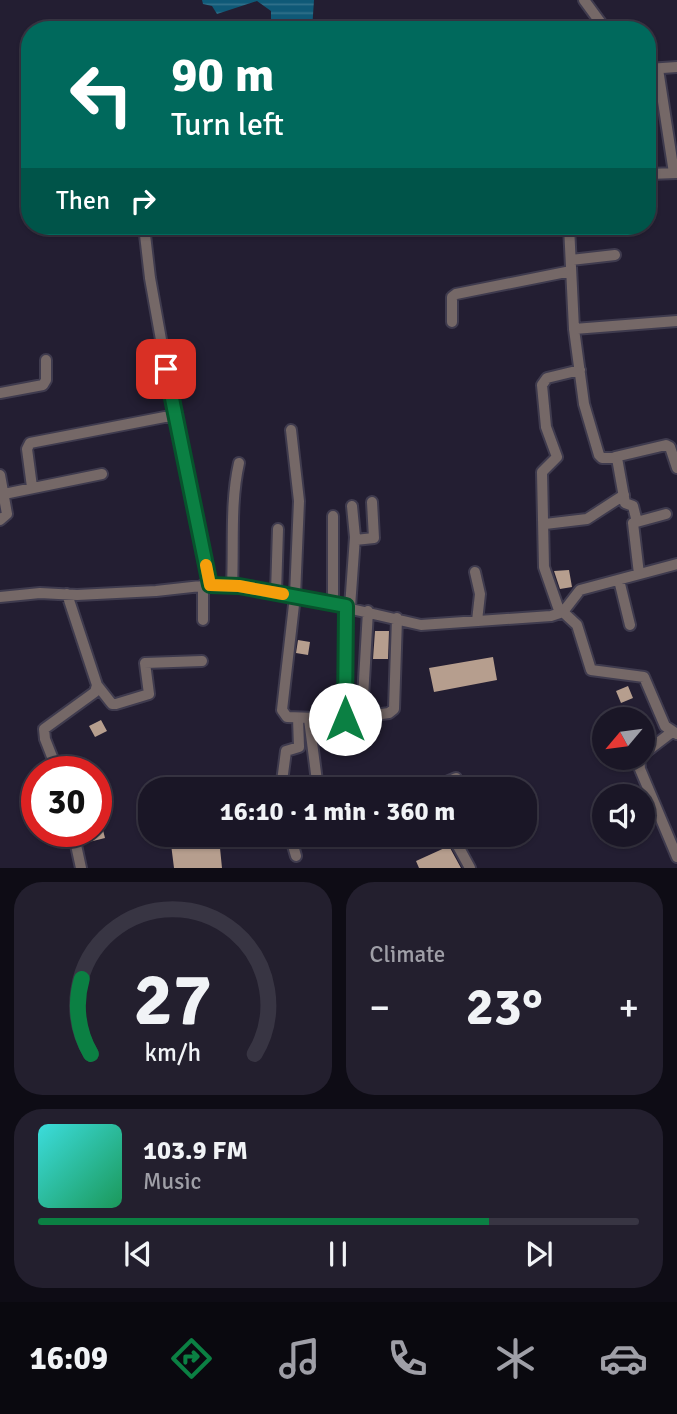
<!DOCTYPE html>
<html lang="en">
<head>
<meta charset="utf-8">
<style>
  body { margin:0; font-family:Signika,sans-serif; background:#231f2e; color:#f1f3f6; height:100vh; display:flex; flex-direction:column; font-size:26px; white-space:nowrap }
  * { box-sizing:border-box; margin:0 }
  p { font-size:23px; color:#9f9fa7 }
  .icon { flex:none; width:38px; height:38px; fill:none; stroke:currentColor; stroke-width:2; stroke-linecap:round; stroke-linejoin:round }
  .map { position:relative; height:868px; overflow:hidden }
  .side { display:flex; flex-direction:column; gap:14px; padding:14px; background:#0e0c15; flex:1 }
  .side>* { flex:none }
  .banner { position:absolute; left:21px; top:21px; width:635px; height:214px; border-radius:28px; box-shadow:0 2px 5px #0004,0 0 0 2px #383543; background:#00695c; color:#fff; overflow:hidden }
  .needle { width:46px; rotate:241deg }
  .tools { position:absolute; left:592px; top:707px; display:grid; gap:14px }
  .tools a { display:grid; place-items:center; width:63px; height:63px; border-radius:50%; background:#1a1626; box-shadow:0 2px 5px #0004,0 0 0 2px #383543; font-size:35px }
  .speed { position:absolute; left:21px; top:756px; display:flex; gap:14px; font-size:35px; font-weight:700; text-align:center }
  .speed>* { display:grid; place-content:center; width:91px; height:91px; border-radius:50%; background:#1a1626; box-shadow:0 2px 5px #0004,0 0 0 2px #383543; line-height:1 }
  .speed .limit { border:10px solid #d22; background:#fff; color:#111 }
  .pin { position:absolute; display:grid; place-items:center; width:60px; height:60px; color:#fff; margin:-30px; border-radius:14px; box-shadow:0 4px 10px #0006 }
  .me { position:absolute; width:77px; margin:-38px; rotate:0deg; stroke-linejoin:round; filter:drop-shadow(0 0 5px #0008) }
  .turn { display:flex; align-items:center; gap:24px; height:147px; padding:0 35px; font-size:32px }
  .turn .icon { width:91px; height:91px; stroke-width:2.5 }
  .turn b { display:block; font-size:49px; line-height:60px }
  .then { display:flex; align-items:center; height:66px; padding:0 35px; background:#0003; gap:14px; font-size:26px }
  .big { font-size:52px; font-weight:700; line-height:1.1 }
  .side .card { flex:1; display:flex; flex-direction:column; justify-content:center; gap:10px; min-width:0; padding:0 24px; border-radius:28px; background:#231f2e }
  .side .dial { align-items:center; gap:0 }
  .dial svg { height:182px; overflow:visible; fill:none; stroke:#383543; stroke-width:7; stroke-linecap:round; text-anchor:middle }
  .dial text { fill:#f1f3f6; stroke:none }
  .song { display:flex; align-items:center; gap:21px }
  .cover { width:84px; height:84px; border-radius:10px; background:linear-gradient(135deg,hsl(180 70% 55%),hsl(150 70% 35%)) }
  .played { height:7px; border-radius:4px; background:linear-gradient(90deg,#0b8043 75%,#383543 75%) }
  .keys { display:flex; justify-content:space-around; direction:ltr }
  .heat { display:flex; justify-content:space-between; align-items:center; font-size:38px; direction:ltr }
  .side .tiles { flex:1; display:grid; gap:14px; grid-template-columns:1fr 1fr }
  .card:last-child { grid-column:span 2 }
  .trip { position:absolute; left:138px; top:777px; width:399px; height:70px; border-radius:28px; background:#1a1626; box-shadow:0 2px 5px #0004,0 0 0 2px #383543; font-weight:700; line-height:70px; text-align:center }
  .menu { display:flex; height:112px; justify-content:space-around; align-items:center; background:#0a090f; color:#9f9fa7 }
  .menu .icon { width:49px; height:49px }
  .menu .current { color:#0b8043 }
  .menu b { font-size:32px; color:#f1f3f6 }
  .map>svg:first-child { display:block }
  .water { fill:url(#water-rules) }
  .building { fill:#b69e8e }
  .lines { fill:none; stroke-linecap:round; stroke-linejoin:round }
  .minor-casing { stroke:#3f3b4e; stroke-width:14 }
  .minor { stroke:#756867; stroke-width:10 }
  .route-casing { stroke:#07532c; stroke-width:18 }
  .route { stroke:#0b8043; stroke-width:12 }
  .slow { stroke:#f59e0b; stroke-width:12 }
</style>
</head>
<body>
<div class="map">
<svg width="677" height="868" viewBox="0 0 677 868">
  <defs>
    <pattern id="water-rules" width="6" height="5" patternUnits="userSpaceOnUse" patternTransform="scale(1.75)"><rect width="6" height="5" fill="#0f5977"/><path d="M0 2.5h6" fill="none" stroke="#32718b"/></pattern>
  </defs>
  <rect width="100%" height="100%" fill="#231e32"/>
  <path class="water" d="M202,0H314L312,30H274L277,27L271,24V11L257,1L217,14L212,6L203,4Z"/>
  <path class="building" d="M569,570L572,587L560,589L554,571Z
    M375,631H389L388,659H373Z
    M298,640L310,642L308,655L296,653Z
    M493,657L497,680L434,692L429,668Z
    M628,686L633,698L621,703L616,691Z
    M101,720L107,731L95,737L89,726Z
    M102,826L105,838L89,842L86,831H96V827Z
    M219,838L222,868H174L171,844Z
    M449,846L461,868H419L416,861Z"/>
  <g class="lines">
    <defs>
      <path id="minor" d="M584,0L606,30
        M648,69L677,67
        M658,69L674,173
        M648,174L677,173
        M144,226L150,278L178,435L210,585
        M569,226L574,329L677,321
        M571,260L615,255
        M452,322V297L456,294L571,271
        M574,329L584,404L599,455L602,458H617L625,503L633,506L637,522
        M0,393L43,385L46,380V360
        M291,430L299,501L295,596L282,710L287,717L345,719
        M615,457L666,445L670,447L677,468
        M0,475L7,514L0,520
        M32,487L27,449L30,443L175,415
        M4,494L102,474
        M545,524L587,519L624,495
        M355,540L374,538L372,502
        M475,572L480,594L477,621
        M639,574L633,523L666,514
        M619,580L630,625
        M232,586C234,545 230,503 239,463
        M276,593L278,529
        M0,597L40,593L77,595L156,591L210,585L239,586L295,596L421,625L551,616L563,612L580,590L677,564
        M333,603V516
        M346,606L345,719L389,713L394,709L397,618
        M350,607L355,537L352,506
        M563,612L577,625L591,670L644,677L665,726L677,734
        M560,613L544,567L542,472L557,457L546,427L542,385L547,378L580,370
        M203,620V585
        M97,685L112,704H116L149,694L145,663L202,661
        M362,715L368,611
        M309,719L318,789
        M642,755L672,732
        M639,758L640,769L677,857
        M58,772L45,739L44,729L95,692L97,685L67,594
        M281,789L286,751L299,747L298,718
        M430,789L456,778
        M73,831L81,868
        M290,835L296,856
        M452,835L470,868"/>
    </defs>
    <use href="#minor" class="minor-casing"/>
    <use href="#minor" class="minor"/>
  </g>
  <g class="lines">
    <defs>
      <path id="route" d="M166,369L210,585L239,586L346,606L345,719"/>
    </defs>
    <use href="#route" class="route-casing"/>
    <use href="#route" class="route"/>
    <path class="slow" d="M206,565L210,585L239,586L283,594"/>
  </g>
</svg>
<div class="tools">
<a><svg class="needle" viewBox="-14 -14 28 28"><path d="M0-13l5 13h-10z" fill="#e53935"/><path d="M0 13l5-13h-10z" fill="#9f9fa7"/></svg></a>
<a><svg class="icon" aria-label="sound" viewBox="0 0 24 24"><path d="M4 9h4l5-4v14l-5-4H4zM17 9q2 3 0 6"/></svg></a>
</div>
<div class="speed"><div class="limit">30</div></div>
<div class="pin" style="left:166px;top:369px;background:#d93025"><svg class="icon" aria-label="arrive" viewBox="0 0 24 24"><path d="M6 21V4h12l-3 4 3 4H6"/></svg></div>
<svg class="me" style="left:345px;top:719px" viewBox="-20 -20 40 40"><circle r="19" fill="#fff"/><path d="M0-13L10 11 0 6-10 11z" fill="#0b8043"/></svg>
<div class="trip">16:10 · 1 min · 360 m</div>
<div class="banner">
<div class="turn"><svg class="icon" aria-label="left" viewBox="0 0 24 24"><path d="M17 20v-9H6M10 6l-5 5 5 5"/></svg><div><b>90 m</b>Turn left</div></div>
<div class="then">Then<svg class="icon" aria-label="right" viewBox="0 0 24 24"><path d="M7 20v-9h11M14 6l5 5-5 5"/></svg></div>
</div>
</div>
<section class="side">
<div class="tiles">
<div class="card dial"><svg viewBox="0 0 100 80">
<path d="M14 69A42 42 0 1 1 86 69"/>
<path d="M14 69A42 42 0 0 1 10 36" stroke="#0b8043"/>
<text x="50" y="56" font-size="32" font-weight="700">27</text>
<text x="50" y="72" font-size="11">km/h</text>
</svg></div>
<div class="card"><p>Climate</p>
<div class="heat"><a>−</a><b class="big">23°</b><a>+</a></div>
</div>
<div class="card">
<div class="song"><i class="cover"></i><div><b>103.9 FM</b><p>Music</p></div></div>
<div class="played"></div>
<div class="keys"><svg class="icon" aria-label="previous" viewBox="0 0 24 24"><path d="M18 5L8 12l10 7zM5 5v14"/></svg><svg class="icon" aria-label="pause" viewBox="0 0 24 24"><path d="M8 5v14M16 5v14"/></svg><svg class="icon" aria-label="next" viewBox="0 0 24 24"><path d="M6 5l10 7-10 7zM19 5v14"/></svg></div>
</div>
</div>
</section>
<nav class="menu">
<b>16:09</b>
<svg class="icon current" aria-label="directions" viewBox="0 0 24 24"><path d="M12 3l9 9-9 9-9-9zM9 14v-3h6M13 9l2 2-2 2"/></svg>
<svg class="icon" aria-label="music" viewBox="0 0 24 24"><path d="M9 18V5l10-2v13"/><circle cx="6" cy="18" r="3"/><circle cx="16" cy="16" r="3"/></svg>
<svg class="icon" aria-label="phone" viewBox="0 0 24 24"><path d="M5 4h4l2 5-3 2q2 4 5 5l2-3 5 2v4C11 20 4 13 5 4z"/></svg>
<svg class="icon" aria-label="climate" viewBox="0 0 24 24"><path d="M12 3v18M4 7l16 10M4 17L20 7"/></svg>
<svg class="icon" aria-label="car" viewBox="0 0 24 24"><path d="M5 17H2v-5l4-1 3-4h7l3 4 3 1v5h-3M9 17h6M6 11h13"/><circle cx="7" cy="17" r="2"/><circle cx="17" cy="17" r="2"/></svg>
</nav>
</body>
</html>
